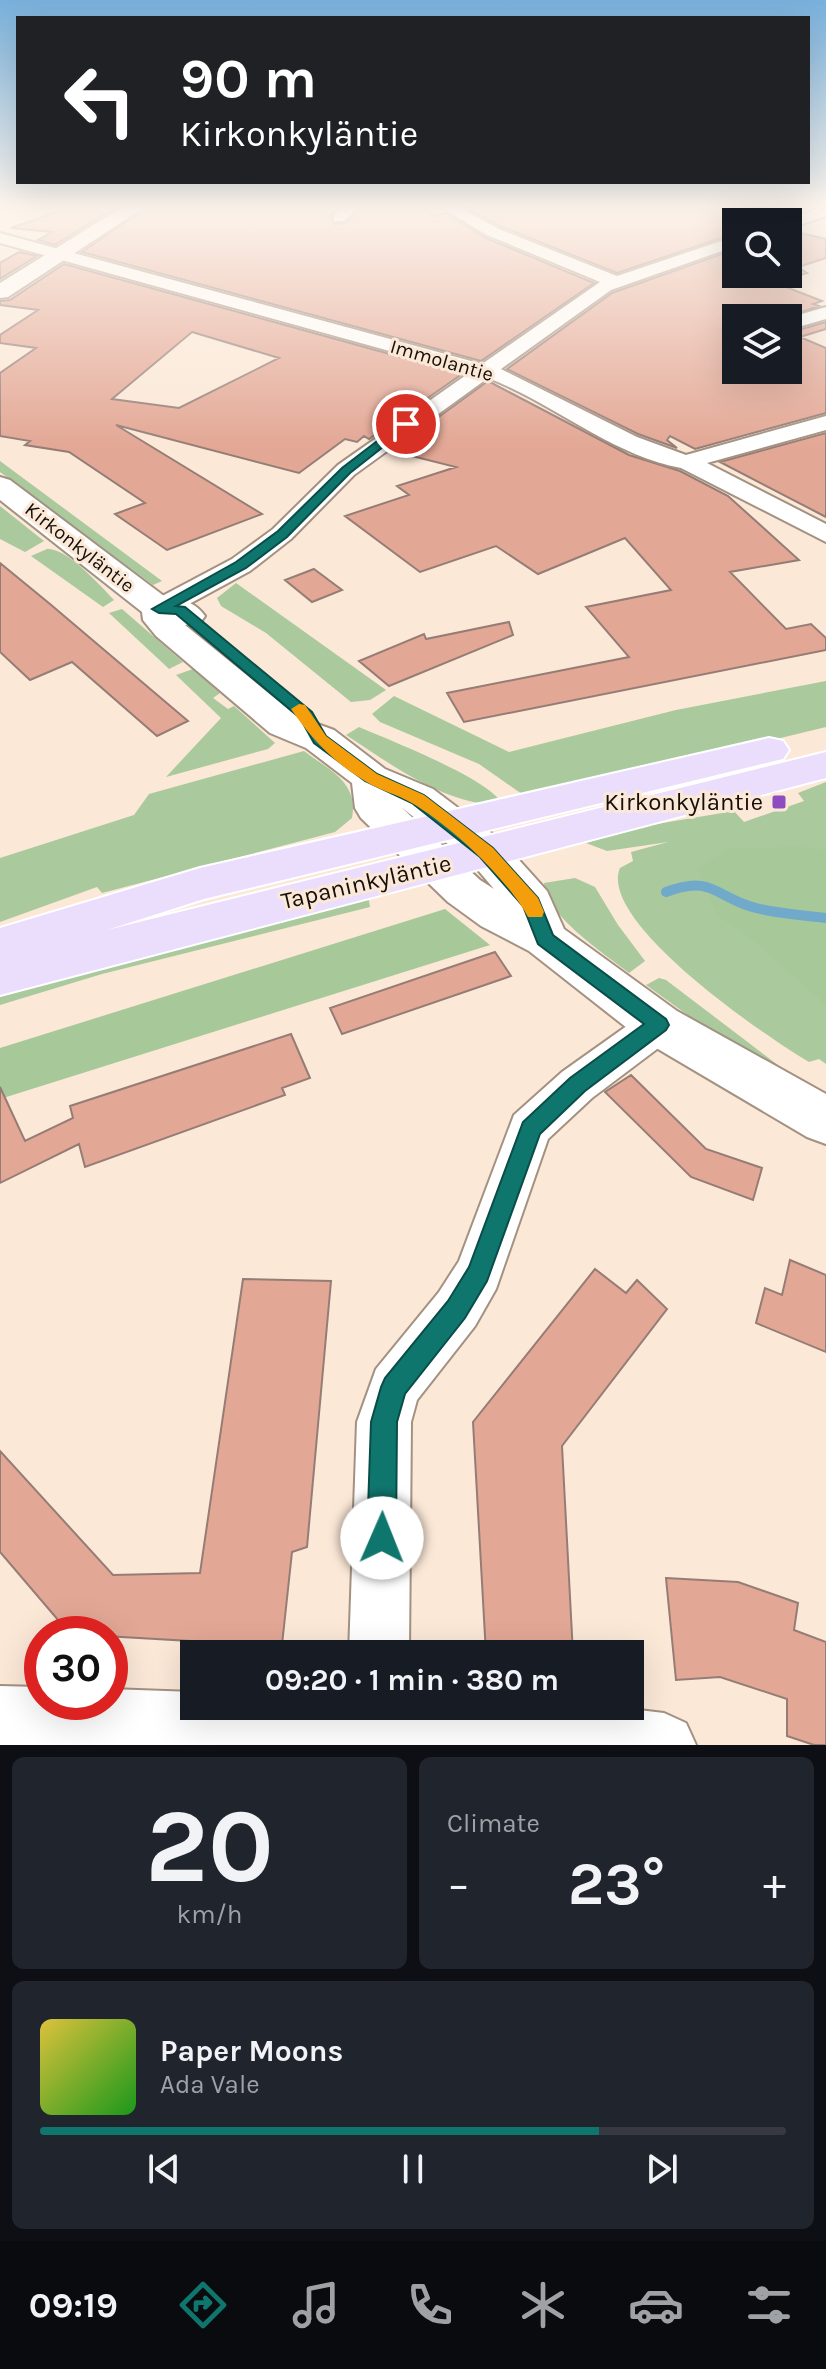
<!DOCTYPE html>
<html lang="en">
<head>
<meta charset="utf-8">
<style>
  body { margin:0; font-family:Karla,sans-serif; background:#20242c; color:#f1f3f6; height:100vh; display:flex; flex-direction:column; font-size:30px; white-space:nowrap }
  * { box-sizing:border-box; margin:0 }
  p { font-size:26px; color:#9ea1a6 }
  .icon { flex:none; width:44px; height:44px; fill:none; stroke:currentColor; stroke-width:2; stroke-linecap:round; stroke-linejoin:round }
  .map { position:relative; height:1745px; overflow:hidden }
  .side { display:flex; flex-direction:column; gap:12px; padding:12px; background:#0d0f14; flex:1 }
  .side>* { flex:none }
  .top-card { position:absolute; left:16px; top:16px; width:794px; height:168px; border-radius:0px; box-shadow:0 8px 32px #0002; background:#202124; color:#fff; overflow:hidden }
  .buttons { position:absolute; left:722px; top:208px; display:grid; gap:16px }
  .buttons a { display:grid; place-items:center; width:80px; height:80px; border-radius:0px; background:#171b24; box-shadow:0 8px 32px #0002; font-size:40px }
  .speed { position:absolute; left:24px; top:1616px; display:flex; gap:16px; font-size:40px; font-weight:700; text-align:center }
  .speed>* { display:grid; place-content:center; width:104px; height:104px; border-radius:50%; background:#171b24; box-shadow:0 8px 32px #0002; line-height:1 }
  .speed .limit { border:12px solid #d22; background:#fff; color:#111 }
  .pin { position:absolute; display:grid; place-items:center; width:68px; height:68px; color:#fff; margin:-34px; border:4px solid #fff; border-radius:50%; box-shadow:0 2px 8px #0007 }
  .me { position:absolute; width:88px; margin:-44px; rotate:1deg; stroke-linejoin:round; filter:drop-shadow(0 0 6px #0008) }
  .turn { display:flex; align-items:center; gap:28px; height:168px; padding:0 32px; font-size:36px }
  .turn .icon { width:104px; height:104px; stroke-width:2.5 }
  .turn b { display:block; font-size:56px; line-height:68px }
  .big { font-size:60px; font-weight:700; line-height:1.1 }
  .side .widget { flex:1; display:flex; flex-direction:column; justify-content:center; gap:12px; min-width:0; padding:0 28px; border-radius:12px; background:#20242c }
  .side .dial { align-items:center; gap:0 }
  .dial b { font-size:104px; line-height:1 }
  .song { display:flex; align-items:center; gap:24px }
  .cover { width:96px; height:96px; border-radius:12px; background:linear-gradient(135deg,hsl(50 70% 55%),hsl(120 70% 35%)) }
  .played { height:8px; border-radius:4px; background:linear-gradient(90deg,#0f766e 75%,#363941 75%) }
  .keys { display:flex; justify-content:space-around; direction:ltr }
  .heat { display:flex; justify-content:space-between; align-items:center; font-size:44px; direction:ltr }
  .side .tiles { flex:1; display:grid; gap:12px; grid-template-columns:1fr 1fr }
  .widget:last-child { grid-column:span 2 }
  .trip { position:absolute; left:180px; top:1640px; width:464px; height:80px; border-radius:0px; background:#171b24; box-shadow:0 8px 32px #0002; font-weight:700; line-height:80px; text-align:center }
  .tabs { display:flex; height:128px; justify-content:space-around; align-items:center; background:#090b0e; color:#9ea1a6 }
  .tabs .icon { width:56px; height:56px }
  .tabs .current { color:#0f766e }
  .tabs b { font-size:36px; color:#f1f3f6 }
  .map>svg:first-child { display:block }
  .green { fill:#aac99d }
  .forest { fill:#a7c999 }
  .lines { fill:none; stroke-linecap:round; stroke-linejoin:round }
  .stream { stroke:#71a9ca; stroke-width:10 }
  .building { fill:#e3a795; stroke:#957d76; stroke-width:2; fill-rule:evenodd }
  .minor-casing { stroke:#a39181; stroke-width:4 }
  .tertiary-casing { stroke:#a39181; stroke-width:4 }
  .primary-casing { stroke:#fff; stroke-width:4 }
  .minor { fill:#fff; fill-rule:evenodd }
  .tertiary { fill:#fff; fill-rule:evenodd }
  .primary { fill:#ebdefd; fill-rule:evenodd }
  .route { fill:#0f766e; stroke:#0a4d48; stroke-width:2 }
  .slow { fill:#f59e0b }
  .poi-dot { fill:#8f4cc1; stroke:#fbe8d7; stroke-width:3 }
  .labels { text-anchor:middle; stroke-width:6; stroke-linejoin:round; paint-order:stroke }
  .far-street-label { font-size:20px; fill:#150f09; stroke:#fbe8d7 }
  .poi-label { font-size:24px; fill:#150f09; stroke:#fbe8d7; text-anchor:end }
  .street-label { font-size:24px; fill:#150f09; stroke:#fbe8d7 }
</style>
</head>
<body>
<div class="map">
<svg width="826" height="1745" viewBox="0 0 826 1745">
  <rect width="100%" height="100%" fill="#fbe8d7"/>
  <path class="green" d="M0,461L162,581L153,585L0,472Z
    M0,506L44,541L25,552L0,539Z
    M47,549C66,547 101,586 114,600L103,607L31,556Z
    M236,583L386,690L370,700L351,702L266,633L221,606L217,598Z
    M122,609L183,662L169,669L167,667L109,613Z
    M193,669L220,693L213,698L228,709L234,706L275,743L268,749L166,777L221,718L176,675Z
    M826,681V727L529,799L479,764L380,722L372,714L394,696L509,752L676,710Z
    M359,727C389,740 490,779 502,804C449,808 389,763 346,735Z
    M304,751C329,770 359,782 352,818L335,832L102,893L97,887L0,922V858L134,815L149,794Z
    M826,782V1064L819,1059L809,1062C768,1038 597,922 620,868L633,861L631,852L668,842L607,851L586,843L627,829L734,811L744,822L804,801L798,793Z
    M575,878L595,887L618,925L645,961L629,973C604,953 546,916 544,883Z
    M368,895L370,907L102,974L0,1005V988Z
    M659,978L666,980L799,1081L714,1034L646,985Z"/>
  <path class="forest" d="M803,847L826,850V1005L750,938L717,915L698,868L730,848Z
    M445,909L490,945L0,1099V1048Z"/>
  <g class="lines">
    <path class="stream" d="M666,892C714,874 715,898 756,908C779,914 803,915 826,918"/>
  </g>
  <path class="building" d="M80,204H121L55,245L38,240L52,232L11,228Z
    M152,204H342L331,215L334,224L346,223L366,204H416L435,216L445,213L486,238L594,283L481,361L82,252Z
    M480,204H788L789,211L757,222H736V233L617,273L500,226L466,208Z
    M792,231L826,239V258L798,267L807,273L773,282L822,301L813,304L819,306L785,318H736V370H788V333L826,322V329L800,337L826,348V413L695,449L670,436L667,440L677,448L638,434L507,369L612,293L736,249V274H788V232Z
    M19,252L37,256L0,279V263Z
    M64,264L462,374L369,439L364,436L357,442L345,439L299,473L116,425L262,514L167,550L115,514L145,503L69,452L25,445L30,441L0,436V373L36,348L0,343V335L38,310L0,305V301L10,300ZM192,332L279,358L179,408L112,399Z
    M488,381L629,455L680,471L728,496L799,560L730,572L786,629L811,624L826,638V650L464,722L447,693L629,657L586,607L671,590L625,538L538,574L496,546L420,572L345,516L409,495L397,486L456,467L392,451Z
    M826,433V517L720,462Z
    M0,563L50,604L188,721L157,736L72,662L30,680L0,652Z
    M314,569L342,590L312,602L285,580Z
    M509,622L513,635L389,686L359,661L424,634L426,639Z
    M495,952L511,976L342,1034L330,1008Z
    M291,1034L310,1078L282,1088L285,1095L85,1167L79,1144L0,1183V1087L25,1141L73,1118L70,1106Z
    M631,1075L706,1149L762,1168L753,1200L691,1177L605,1092Z
    M790,1260L826,1275V1352L756,1323L765,1288L782,1295Z
    M595,1269L626,1293L637,1280L667,1309L562,1446L573,1654H486L473,1422Z
    M243,1279L331,1281L307,1547L292,1552L281,1654H188L190,1641L70,1634L0,1552V1451L113,1575L200,1573Z
    M666,1578L738,1582L798,1603L794,1630L826,1642V1745H814L787,1736V1699L720,1677L676,1680Z"/>
  <g class="lines">
    <defs>
      <path id="minor" d="M347,204H363L344,221H334V215Z
        M435,204H453L499,229L617,276L736,236V246L611,290L501,369L637,437L686,455L826,416V430L707,463L826,524V542L681,468C611,455 554,403 488,378L354,475L291,539L250,571L169,615L159,617L149,615L145,609L149,603L232,559L273,529L338,465L469,373L0,243V233L482,364L600,282L487,235Z
        M826,206V216L788,229V222H782Z
        M826,307V319L788,330V318Z
        M659,1009L673,1013L679,1025L673,1037L592,1098L548,1139L496,1289L475,1326L417,1400L411,1422L409,1654H349L357,1422L376,1369L439,1292L459,1261L514,1115L562,1072L645,1013Z
        M0,1686L42,1687V1702H110V1689L194,1692V1706H605L664,1713L686,1723L696,1745H0Z"/>
      <path id="tertiary" d="M127,204H149L8,297L0,298V283Z
        M0,477L10,480L168,599C184,600 195,602 205,616L200,623L185,625L298,717L334,730L385,769L433,789L502,841L547,891L564,929L677,1011L826,1094V1144L807,1137L641,1039L529,951L481,926L448,902L361,818L355,808L352,783L306,748L270,733L156,636L143,620L142,612L0,500ZM401,807L472,863L494,889L480,880Z"/>
      <path id="primary" d="M769,738L783,741L789,750L783,759L204,899L107,930L826,752V778L0,995V928L200,868Z"/>
    </defs>
    <use href="#minor" class="minor-casing"/>
    <use href="#tertiary" class="tertiary-casing"/>
    <use href="#primary" class="primary-casing"/>
    <use href="#minor" class="minor"/>
    <use href="#tertiary" class="tertiary"/>
    <use href="#primary" class="primary"/>
  </g>
  <linearGradient id="sky" x2="0" y2="1"><stop stop-color="#78b0dc"/><stop offset="0.46" stop-color="#fdf5ed"/><stop offset="1" stop-color="#fdf5ed" stop-opacity="0"/></linearGradient>
  <rect width="826" height="448" fill="url(#sky)"/>
  <path class="route" d="M402,422L412,424L350,473L287,537L246,568L176,606L185,607L312,712L326,736L377,774L424,795L493,848L538,898L553,935L666,1019L669,1025L666,1030L585,1091L540,1134L487,1281L465,1318L405,1394L397,1422L396,1538L392,1548L382,1552L371,1548L367,1538L371,1422L381,1387L385,1378L448,1301L469,1267L523,1122L570,1078L644,1024L538,944L523,906L480,857L412,803L365,781L314,743L300,718L176,614L159,613L152,609L236,562L278,531L342,468Z"/>
  <path class="slow" d="M299,704L305,705L326,736L377,774L424,795L493,848L538,898L544,912L542,917H528C508,879 448,823 410,802C396,794 379,790 365,781C334,763 311,738 291,709Z"/>
  <rect class="poi-dot" x="771" y="794" width="16" height="16" rx="4"/>
  <g class="labels">
    <g class="far-street-label">
      <text transform="translate(442 360) rotate(16)" y="7">Immolantie</text>
      <text transform="translate(80 547) rotate(38)" y="7">Kirkonkyläntie</text>
    </g>
    <g class="poi-label">
      <text x="763" y="810">Kirkonkyläntie</text>
    </g>
    <g class="street-label">
      <text transform="translate(366 882) rotate(-13)" y="8">Tapaninkyläntie</text>
    </g>
  </g>
</svg>
<div class="buttons">
<a><svg class="icon" aria-label="search" viewBox="0 0 24 24"><circle cx="10" cy="10" r="6"/><path d="M15 15l6 6"/></svg></a>
<a><svg class="icon" aria-label="layers" viewBox="0 0 24 24"><path d="M12 4l9 5-9 5-9-5zM3 14l9 5 9-5"/></svg></a>
</div>
<div class="speed"><div class="limit">30</div></div>
<div class="pin" style="left:406px;top:424px;background:#d93025"><svg class="icon" aria-label="arrive" viewBox="0 0 24 24"><path d="M6 21V4h12l-3 4 3 4H6"/></svg></div>
<svg class="me" style="left:382px;top:1538px" viewBox="-20 -20 40 40"><circle r="19" fill="#fff"/><path d="M0-13L10 11 0 6-10 11z" fill="#0f766e"/></svg>
<div class="trip">09:20 · 1 min · 380 m</div>
<div class="top-card">
<div class="turn"><svg class="icon" aria-label="left" viewBox="0 0 24 24"><path d="M17 20v-9H6M10 6l-5 5 5 5"/></svg><div><b>90 m</b>Kirkonkyläntie</div></div>
</div>
</div>
<section class="side">
<div class="tiles">
<div class="widget dial"><b>20</b><p>km/h</p></div>
<div class="widget"><p>Climate</p>
<div class="heat"><a>−</a><b class="big">23°</b><a>+</a></div>
</div>
<div class="widget">
<div class="song"><i class="cover"></i><div><b>Paper Moons</b><p>Ada Vale</p></div></div>
<div class="played"></div>
<div class="keys"><svg class="icon" aria-label="previous" viewBox="0 0 24 24"><path d="M18 5L8 12l10 7zM5 5v14"/></svg><svg class="icon" aria-label="pause" viewBox="0 0 24 24"><path d="M8 5v14M16 5v14"/></svg><svg class="icon" aria-label="next" viewBox="0 0 24 24"><path d="M6 5l10 7-10 7zM19 5v14"/></svg></div>
</div>
</div>
</section>
<nav class="tabs">
<b>09:19</b>
<svg class="icon current" aria-label="directions" viewBox="0 0 24 24"><path d="M12 3l9 9-9 9-9-9zM9 14v-3h6M13 9l2 2-2 2"/></svg>
<svg class="icon" aria-label="music" viewBox="0 0 24 24"><path d="M9 18V5l10-2v13"/><circle cx="6" cy="18" r="3"/><circle cx="16" cy="16" r="3"/></svg>
<svg class="icon" aria-label="phone" viewBox="0 0 24 24"><path d="M5 4h4l2 5-3 2q2 4 5 5l2-3 5 2v4C11 20 4 13 5 4z"/></svg>
<svg class="icon" aria-label="climate" viewBox="0 0 24 24"><path d="M12 3v18M4 7l16 10M4 17L20 7"/></svg>
<svg class="icon" aria-label="car" viewBox="0 0 24 24"><path d="M5 17H2v-5l4-1 3-4h7l3 4 3 1v5h-3M9 17h6M6 11h13"/><circle cx="7" cy="17" r="2"/><circle cx="17" cy="17" r="2"/></svg>
<svg class="icon" aria-label="filters" viewBox="0 0 24 24"><path d="M4 7h16M4 17h16"/><circle cx="9" cy="7" r="2"/><circle cx="15" cy="17" r="2"/></svg>
</nav>
</body>
</html>
